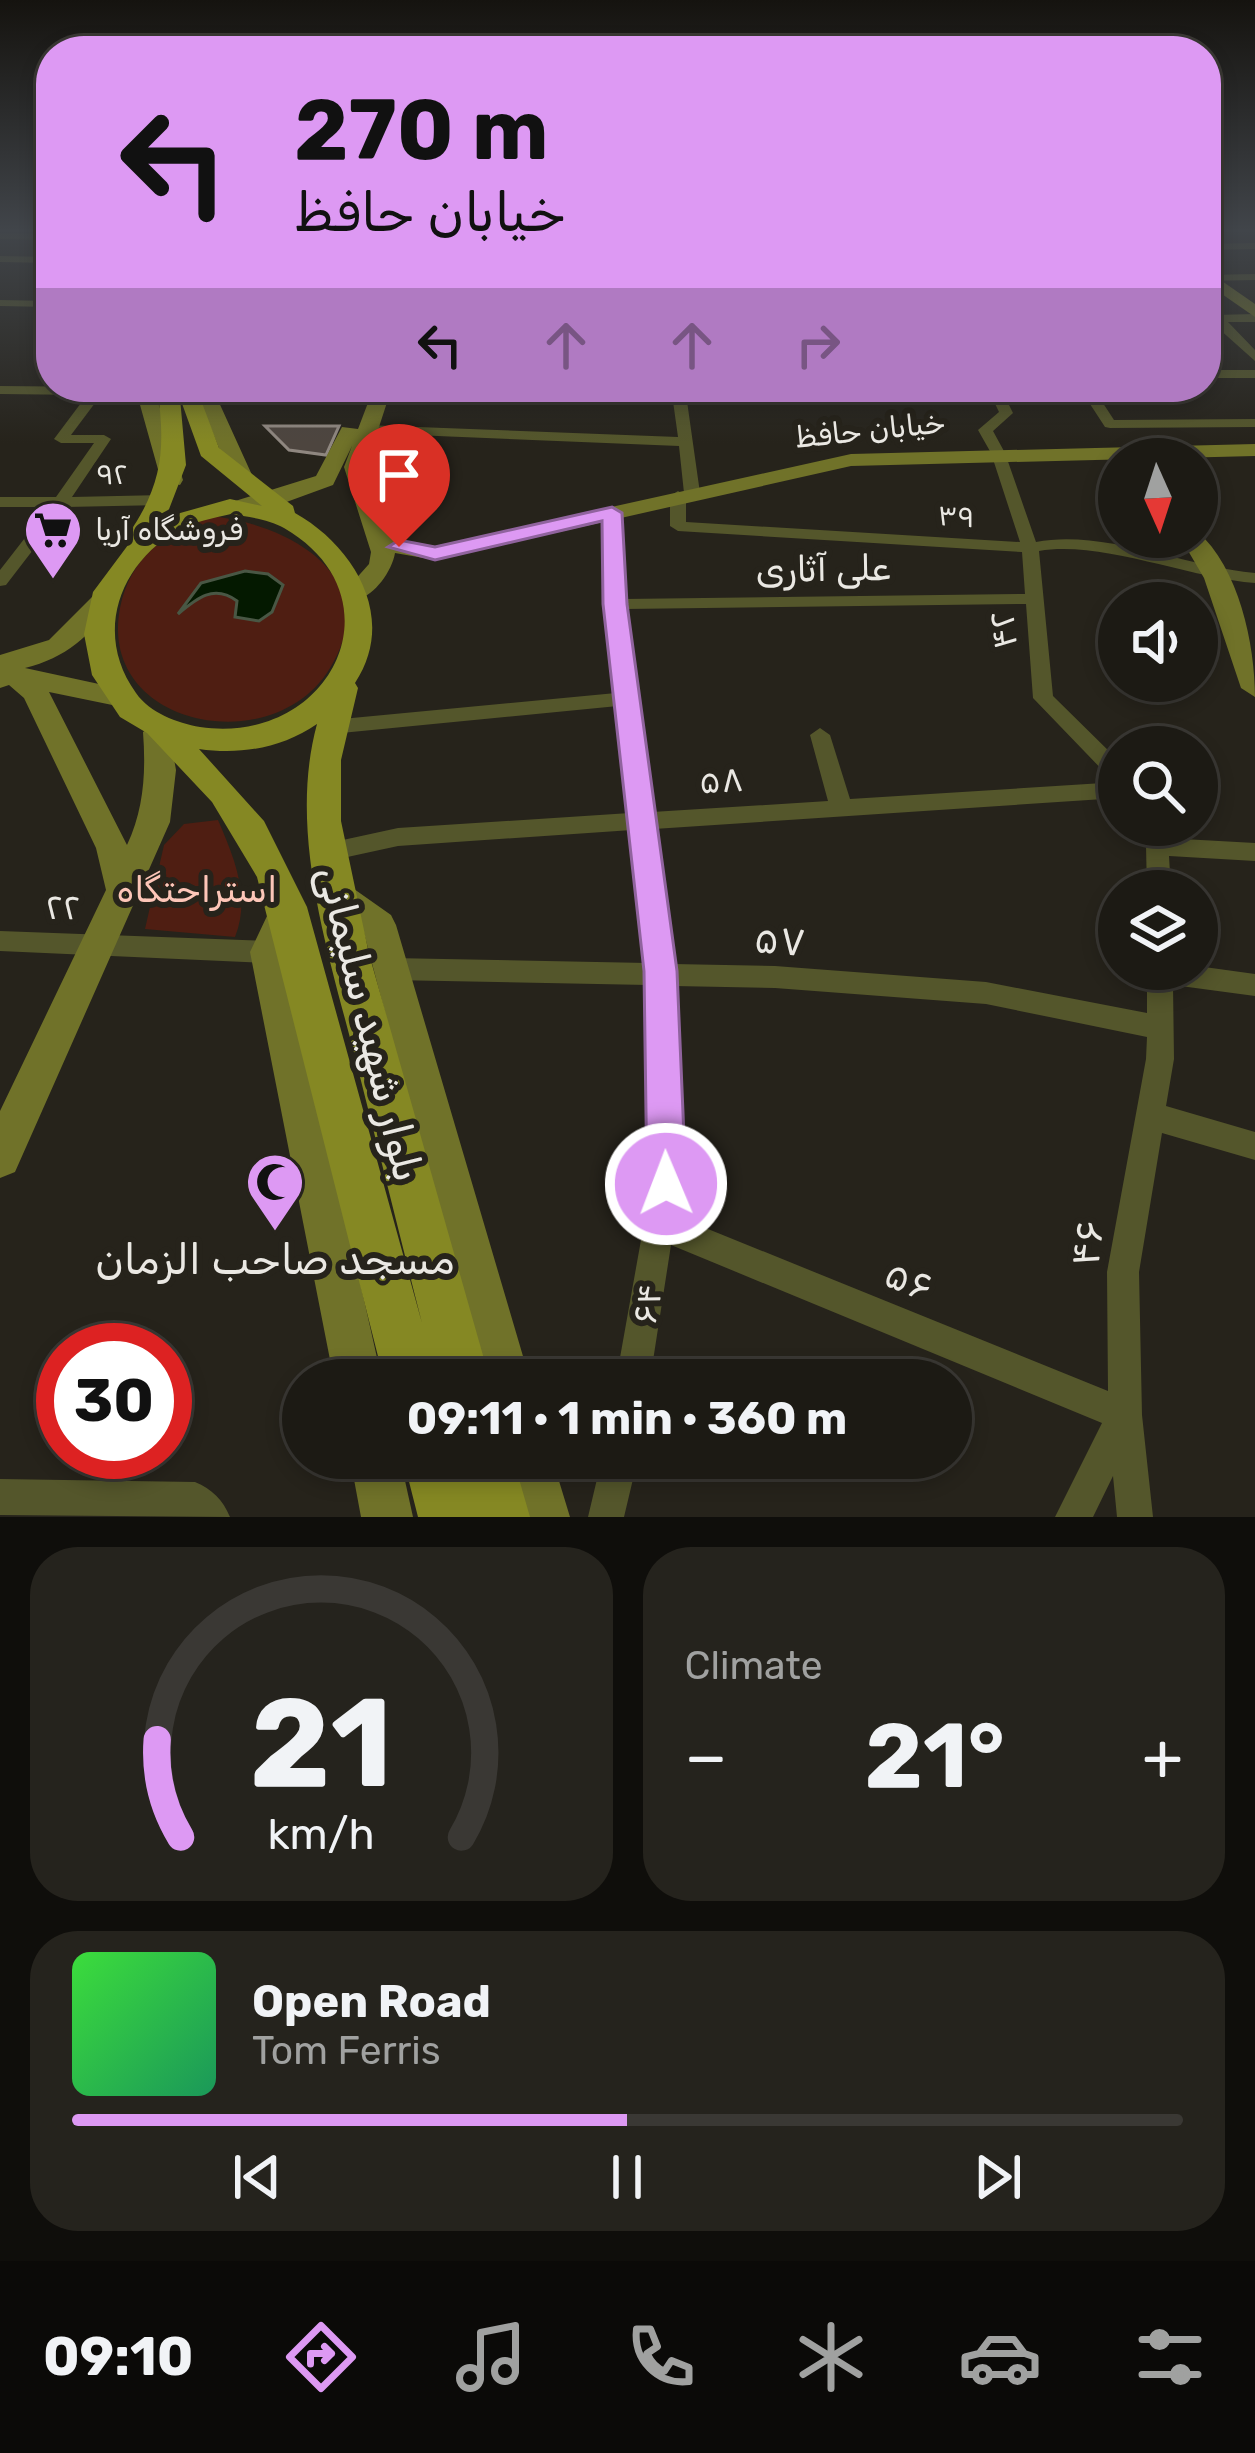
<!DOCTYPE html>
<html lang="en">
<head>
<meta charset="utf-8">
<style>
  body { margin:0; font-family:Rubik,"Noto Sans Arabic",sans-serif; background:#25231d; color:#f1f3f6; height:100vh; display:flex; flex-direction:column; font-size:45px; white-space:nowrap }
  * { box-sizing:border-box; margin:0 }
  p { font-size:39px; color:#a0a1a0 }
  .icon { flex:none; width:66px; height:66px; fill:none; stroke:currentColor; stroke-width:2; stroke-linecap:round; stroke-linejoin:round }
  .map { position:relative; height:1517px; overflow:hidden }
  .side { display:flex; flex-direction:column; gap:30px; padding:30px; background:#0f0e0b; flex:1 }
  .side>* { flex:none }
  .top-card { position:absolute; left:36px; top:36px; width:1185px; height:366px; border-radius:48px; box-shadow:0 6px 18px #0003,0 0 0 3px #3a3834; background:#dd99f3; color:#111; overflow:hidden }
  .needle { width:78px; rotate:177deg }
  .buttons { position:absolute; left:1098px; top:438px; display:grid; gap:24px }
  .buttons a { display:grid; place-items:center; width:120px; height:120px; border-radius:50%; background:#1c1a14; box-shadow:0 6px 18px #0003,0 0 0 3px #3a3834; font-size:60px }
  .speed { position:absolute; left:36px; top:1323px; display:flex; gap:24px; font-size:60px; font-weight:700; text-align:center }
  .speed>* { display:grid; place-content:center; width:156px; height:156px; border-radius:50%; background:#1c1a14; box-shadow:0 6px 18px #0003,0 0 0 3px #3a3834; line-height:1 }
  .speed .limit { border:18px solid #d22; background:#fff; color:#111 }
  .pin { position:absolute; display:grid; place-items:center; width:102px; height:102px; color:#fff; margin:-123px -51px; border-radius:50% 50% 50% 0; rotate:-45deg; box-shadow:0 0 12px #0007 }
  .pin .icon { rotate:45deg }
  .me { position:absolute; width:132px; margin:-66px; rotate:359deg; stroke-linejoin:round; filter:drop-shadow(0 0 9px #0008) }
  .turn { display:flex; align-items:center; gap:42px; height:252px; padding:0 60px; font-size:54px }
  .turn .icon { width:156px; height:156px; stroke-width:2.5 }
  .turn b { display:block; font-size:84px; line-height:102px }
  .lanes { display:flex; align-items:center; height:114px; padding:0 60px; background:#0003; justify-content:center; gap:60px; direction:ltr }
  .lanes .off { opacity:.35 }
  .big { font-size:90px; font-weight:700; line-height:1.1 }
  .side .tile { flex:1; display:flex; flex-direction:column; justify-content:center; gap:18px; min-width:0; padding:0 42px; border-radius:48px; background:#25231d }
  .side .dial { align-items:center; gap:0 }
  .dial svg { height:312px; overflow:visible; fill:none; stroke:#3a3834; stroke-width:7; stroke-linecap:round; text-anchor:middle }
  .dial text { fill:#f1f3f6; stroke:none }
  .song { display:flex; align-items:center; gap:36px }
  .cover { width:144px; height:144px; border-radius:18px; background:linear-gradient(135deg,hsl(120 70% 55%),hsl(150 70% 35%)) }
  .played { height:12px; border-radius:6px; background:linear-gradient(90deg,#dd99f3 50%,#3a3834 50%) }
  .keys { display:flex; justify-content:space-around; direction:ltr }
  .heat { display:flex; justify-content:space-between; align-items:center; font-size:66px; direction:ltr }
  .side .tiles { flex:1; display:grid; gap:30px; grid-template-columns:1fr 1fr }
  .tile:last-child { grid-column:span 2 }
  .trip { position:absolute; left:282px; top:1359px; width:690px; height:120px; border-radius:60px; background:#1c1a14; box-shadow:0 6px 18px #0003,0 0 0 3px #3a3834; font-weight:700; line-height:120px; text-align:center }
  .menu { display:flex; height:192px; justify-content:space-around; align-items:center; background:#0b0a08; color:#a0a1a0 }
  .menu .icon { width:84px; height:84px }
  .menu .selected { color:#dd99f3 }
  .menu b { font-size:54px; color:#f1f3f6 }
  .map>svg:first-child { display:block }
  .green { fill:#4f1e12 }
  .water { fill:#041900; stroke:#495744; stroke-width:3 }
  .building { fill:#4d453f; stroke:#8f8780; stroke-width:3 }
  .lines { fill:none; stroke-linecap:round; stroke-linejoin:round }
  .lane { stroke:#54562b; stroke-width:6 }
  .street { fill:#54562b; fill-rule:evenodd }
  .secondary { fill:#707229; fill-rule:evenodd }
  .primary { fill:#858823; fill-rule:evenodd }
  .route { fill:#dd99f3; stroke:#90639e; stroke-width:3 }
  .labels { text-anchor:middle; stroke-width:12; stroke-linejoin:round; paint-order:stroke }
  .far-street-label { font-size:30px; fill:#eae8e3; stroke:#26231b }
  .far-poi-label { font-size:30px; fill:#eae8e3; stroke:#26231b; text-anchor:start }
  .street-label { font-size:36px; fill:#eae8e3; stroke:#26231b }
  .park-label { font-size:36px; fill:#fdc6b8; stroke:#26231b }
  .near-street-label { font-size:42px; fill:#eae8e3; stroke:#26231b }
  .near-poi-label { font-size:42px; fill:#eae8e3; stroke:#26231b }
</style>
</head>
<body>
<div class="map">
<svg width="1255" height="1517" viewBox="0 0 1255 1517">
  <rect width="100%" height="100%" fill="#26231b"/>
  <path class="green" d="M211,516C289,524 386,577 330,668C275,761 97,728 120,608C131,556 164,534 211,516Z
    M218,820C234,857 251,897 235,937L145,929L164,845L184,824Z"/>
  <path class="water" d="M245,571L268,574L283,585L272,612L259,621L235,617L237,601C214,584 197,598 178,614L201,583Z"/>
  <path class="building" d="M265,426H339L326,455L289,450Z"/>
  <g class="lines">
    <path class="lane" d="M0,259L51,260"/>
    <path class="street" d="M0,233L51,234V240L0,239Z
      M1255,243V249L1206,250V244Z
      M1255,274V280L1206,281V275Z
      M0,300L51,301V307L0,306Z
      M1255,314V322H1228L1255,350V361L1208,319L1214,315Z
      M1206,370H1255V378H1206Z
      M0,386L107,387L71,435H104L111,439L72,497L163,495L171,500L163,505L66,507L6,585L0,586V570L49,507H0V497H56L94,443H61L54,439L87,395L0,394Z
      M671,387H685L700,493L692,498L684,493L679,446L365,433L358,429L365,425L678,437Z
      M987,387H1001L1005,397H1099L1114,420L1255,419V427L1110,428L1105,427L1090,404L1009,405L1013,413L993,431L1005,453L1036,542C1104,529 1186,567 1255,573V583C1189,578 1101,540 1039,551L1053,696L1119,761V782L1111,779L1033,698L1026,604L625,609L652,812L828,801L810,735L820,728L830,735L850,799L1119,782V798L654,829L673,964L775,966L986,982L1147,1013V969H1197V966L1255,974V996L1173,985L1174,1059L1166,1106L1255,1132V1160L1162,1133L1139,1272L1142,1415L1153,1517H1117L1113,1476L1093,1517H1055L1102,1423L671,1245L650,1380H616L651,1184L648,985L391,980L382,977L378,969L382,961L391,958L647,963L632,830L398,846L329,861L321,858L318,852L321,846L329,843L398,828L630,813L618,706L331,734L321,727L331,720L616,693L606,604V510H618L620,513L624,599L1025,594L1022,552L678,531L670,526V496L678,491L686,496V522L1020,542L991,453L978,430L999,412ZM674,986L775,988L986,1004L1147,1037L1146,1059L1107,1272L1108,1391L676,1216L681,1184Z
      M1138,825H1160L1165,838L1255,843V861L1169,856L1171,891H1147L1146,846Z
      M0,931L268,941L277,945L281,952L277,959L268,963L0,951Z
      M602,1458H638L624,1517H588Z
      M0,1479L195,1482C212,1489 223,1500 230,1517L0,1515Z"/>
    <path class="secondary" d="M1206,270L1255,304V317L1206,283Z
      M135,387H153L183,480L180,485L161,480Z
      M194,387H212L252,475L249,480L230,475Z
      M374,387H392L366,467L386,527L406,541L435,546L851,454L1255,444V456L851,466L435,560L395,553C392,571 375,595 357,600L344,592L369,564L371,552L344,467L352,446L333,485L281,504L230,513L219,506L316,476L342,427L358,429Z
      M1197,531C1239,568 1255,644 1255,697L1241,688L1204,578L1180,537H1197Z
      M101,594L114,602C90,636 66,658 25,668L122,689L136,698L122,707L49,692L127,845C144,809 146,772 143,732L158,722L168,725L176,770L170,822L15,1172L0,1178V1111L106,890L96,848L24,698L9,685L0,688V655L49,640L92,597Z
      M337,877L391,915L396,925L530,1380H482L364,933L320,891L325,881Z
      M288,893L300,897L305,907L286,952L382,1380H334L250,952L276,897Z
      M350,1458H400L413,1517H361Z
      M502,1458H552L570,1517H518Z"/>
    <path class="primary" d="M157,387H196L219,448L293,506L295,513C354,546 398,618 355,683L358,688L341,760V821L369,954L490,1380H384L257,877L212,802L147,733L120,717L92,675L84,634L93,592L131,541L127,536C163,485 166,448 157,387ZM180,398L201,456L262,506L230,499L166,517L186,465ZM231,514C248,517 269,519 284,528C403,597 332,746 200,727C177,723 150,713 136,693C94,635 118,565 178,530C193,522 214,518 231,514ZM317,724C287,834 330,957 357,1065C379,1151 400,1237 422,1323L307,907L264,821L199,749C241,755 282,748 317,724Z
      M403,1458H513L530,1517H418Z"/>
  </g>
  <linearGradient id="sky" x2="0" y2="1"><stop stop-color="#15130f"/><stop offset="0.52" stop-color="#41454a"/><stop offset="1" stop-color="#41454a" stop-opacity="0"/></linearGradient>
  <rect width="1255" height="443" fill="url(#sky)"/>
  <path class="route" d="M612,507L622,513L627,604L677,971L686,1184L680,1198L666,1203L653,1198L647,1184L644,971L603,604L602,521L435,560L388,547L399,540L435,547Z"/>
  <defs>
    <symbol id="supermarket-pin" viewBox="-11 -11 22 30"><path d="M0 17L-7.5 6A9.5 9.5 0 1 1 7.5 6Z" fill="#dd99f3" stroke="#26231b"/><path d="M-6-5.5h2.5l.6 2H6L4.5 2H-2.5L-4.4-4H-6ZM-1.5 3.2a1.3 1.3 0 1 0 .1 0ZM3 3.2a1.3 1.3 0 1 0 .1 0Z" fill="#111"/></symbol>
    <symbol id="mosque-pin" viewBox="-11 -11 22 30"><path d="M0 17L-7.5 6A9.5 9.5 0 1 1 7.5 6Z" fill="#dd99f3" stroke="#26231b"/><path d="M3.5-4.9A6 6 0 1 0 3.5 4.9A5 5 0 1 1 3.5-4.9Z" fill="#111"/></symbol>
  </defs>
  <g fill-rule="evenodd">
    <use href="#supermarket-pin" x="20" y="497" width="66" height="90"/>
    <use href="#mosque-pin" x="242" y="1149" width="66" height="90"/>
  </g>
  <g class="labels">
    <g class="far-street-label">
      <text transform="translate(870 430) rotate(-6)" y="10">خیابان حافظ</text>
      <text transform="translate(112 474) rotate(-1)" y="10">۹۲</text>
      <text transform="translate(956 516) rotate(4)" y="10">۳۹</text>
    </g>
    <g class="far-poi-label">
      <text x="95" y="540">فروشگاه آریا</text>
    </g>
    <g class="street-label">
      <text transform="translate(823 568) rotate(-1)" y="13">علی آثاری</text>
      <text transform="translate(1002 630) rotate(-96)" y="13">۴۲</text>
      <text transform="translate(721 779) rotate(-4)" y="13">۵۸</text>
      <text transform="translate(63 906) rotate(1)" y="13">۲۲</text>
      <text transform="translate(646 1304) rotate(-80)" y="13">۶۴</text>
    </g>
    <g class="park-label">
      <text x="197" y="902">استراحتگاه</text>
    </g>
    <g class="near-street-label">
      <text transform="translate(780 939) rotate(4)" y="15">۵۷</text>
      <text transform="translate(371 1023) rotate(76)" y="15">بلوار شهید سلیمانی</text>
      <text transform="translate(1086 1243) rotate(-83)" y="15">۴۶</text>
      <text transform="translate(909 1279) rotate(22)" y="15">۵۶</text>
    </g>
    <g class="near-poi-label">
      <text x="275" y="1274">مسجد صاحب الزمان</text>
    </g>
  </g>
</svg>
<div class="buttons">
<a><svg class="needle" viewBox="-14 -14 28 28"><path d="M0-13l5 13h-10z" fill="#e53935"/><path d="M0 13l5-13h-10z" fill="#a0a1a0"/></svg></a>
<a><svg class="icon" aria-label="sound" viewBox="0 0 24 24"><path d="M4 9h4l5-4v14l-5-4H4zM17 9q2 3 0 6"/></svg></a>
<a><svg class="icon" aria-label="search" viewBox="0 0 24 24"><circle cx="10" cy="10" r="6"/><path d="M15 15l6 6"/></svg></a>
<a><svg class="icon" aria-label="layers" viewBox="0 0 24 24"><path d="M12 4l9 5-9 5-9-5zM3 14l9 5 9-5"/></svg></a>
</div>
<div class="speed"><div class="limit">30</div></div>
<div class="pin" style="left:399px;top:547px;background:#d93025"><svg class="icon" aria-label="arrive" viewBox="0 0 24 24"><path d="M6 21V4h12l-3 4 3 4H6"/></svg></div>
<svg class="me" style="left:666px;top:1184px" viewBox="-20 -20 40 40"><circle r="17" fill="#dd99f3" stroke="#fff" stroke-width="3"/><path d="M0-11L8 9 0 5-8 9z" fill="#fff"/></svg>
<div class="trip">09:11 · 1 min · 360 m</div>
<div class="top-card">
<div class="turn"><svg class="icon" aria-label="left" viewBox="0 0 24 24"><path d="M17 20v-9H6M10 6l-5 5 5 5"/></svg><div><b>270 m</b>خیابان حافظ</div></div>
<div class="lanes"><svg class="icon" aria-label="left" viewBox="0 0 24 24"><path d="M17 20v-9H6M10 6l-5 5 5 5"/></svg><svg class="icon off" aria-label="ahead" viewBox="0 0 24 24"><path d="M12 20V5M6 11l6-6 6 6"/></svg><svg class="icon off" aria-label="ahead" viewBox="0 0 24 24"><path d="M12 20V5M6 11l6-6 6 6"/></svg><svg class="icon off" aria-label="right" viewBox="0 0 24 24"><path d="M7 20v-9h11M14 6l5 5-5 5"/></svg></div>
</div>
</div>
<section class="side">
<div class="tiles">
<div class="tile dial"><svg viewBox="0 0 100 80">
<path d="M14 69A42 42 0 1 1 86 69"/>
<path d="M14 69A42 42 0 0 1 8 44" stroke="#dd99f3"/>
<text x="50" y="56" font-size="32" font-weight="700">21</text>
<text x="50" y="72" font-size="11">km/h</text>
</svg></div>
<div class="tile"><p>Climate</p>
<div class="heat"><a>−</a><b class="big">21°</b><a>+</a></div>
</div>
<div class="tile">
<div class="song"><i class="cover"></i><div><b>Open Road</b><p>Tom Ferris</p></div></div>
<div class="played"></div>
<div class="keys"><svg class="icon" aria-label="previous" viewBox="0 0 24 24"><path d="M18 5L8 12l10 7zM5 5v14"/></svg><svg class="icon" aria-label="pause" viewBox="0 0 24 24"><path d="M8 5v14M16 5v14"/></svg><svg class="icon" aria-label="next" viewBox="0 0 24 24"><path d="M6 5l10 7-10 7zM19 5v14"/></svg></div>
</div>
</div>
</section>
<nav class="menu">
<b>09:10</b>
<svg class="icon selected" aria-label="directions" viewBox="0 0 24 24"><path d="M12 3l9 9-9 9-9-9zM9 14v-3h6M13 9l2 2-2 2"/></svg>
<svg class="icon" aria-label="music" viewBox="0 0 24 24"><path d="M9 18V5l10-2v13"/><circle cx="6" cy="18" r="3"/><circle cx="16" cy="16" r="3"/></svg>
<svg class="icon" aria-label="phone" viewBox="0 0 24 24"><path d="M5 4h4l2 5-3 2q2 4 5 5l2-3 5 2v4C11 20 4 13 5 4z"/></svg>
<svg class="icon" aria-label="climate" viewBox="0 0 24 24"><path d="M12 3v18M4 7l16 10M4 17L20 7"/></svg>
<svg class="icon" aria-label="car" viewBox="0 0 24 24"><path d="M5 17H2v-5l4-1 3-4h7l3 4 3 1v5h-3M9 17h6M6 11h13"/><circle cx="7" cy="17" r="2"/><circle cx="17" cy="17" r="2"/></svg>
<svg class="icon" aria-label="filters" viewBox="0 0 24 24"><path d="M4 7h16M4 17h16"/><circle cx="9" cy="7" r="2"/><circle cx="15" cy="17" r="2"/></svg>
</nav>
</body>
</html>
